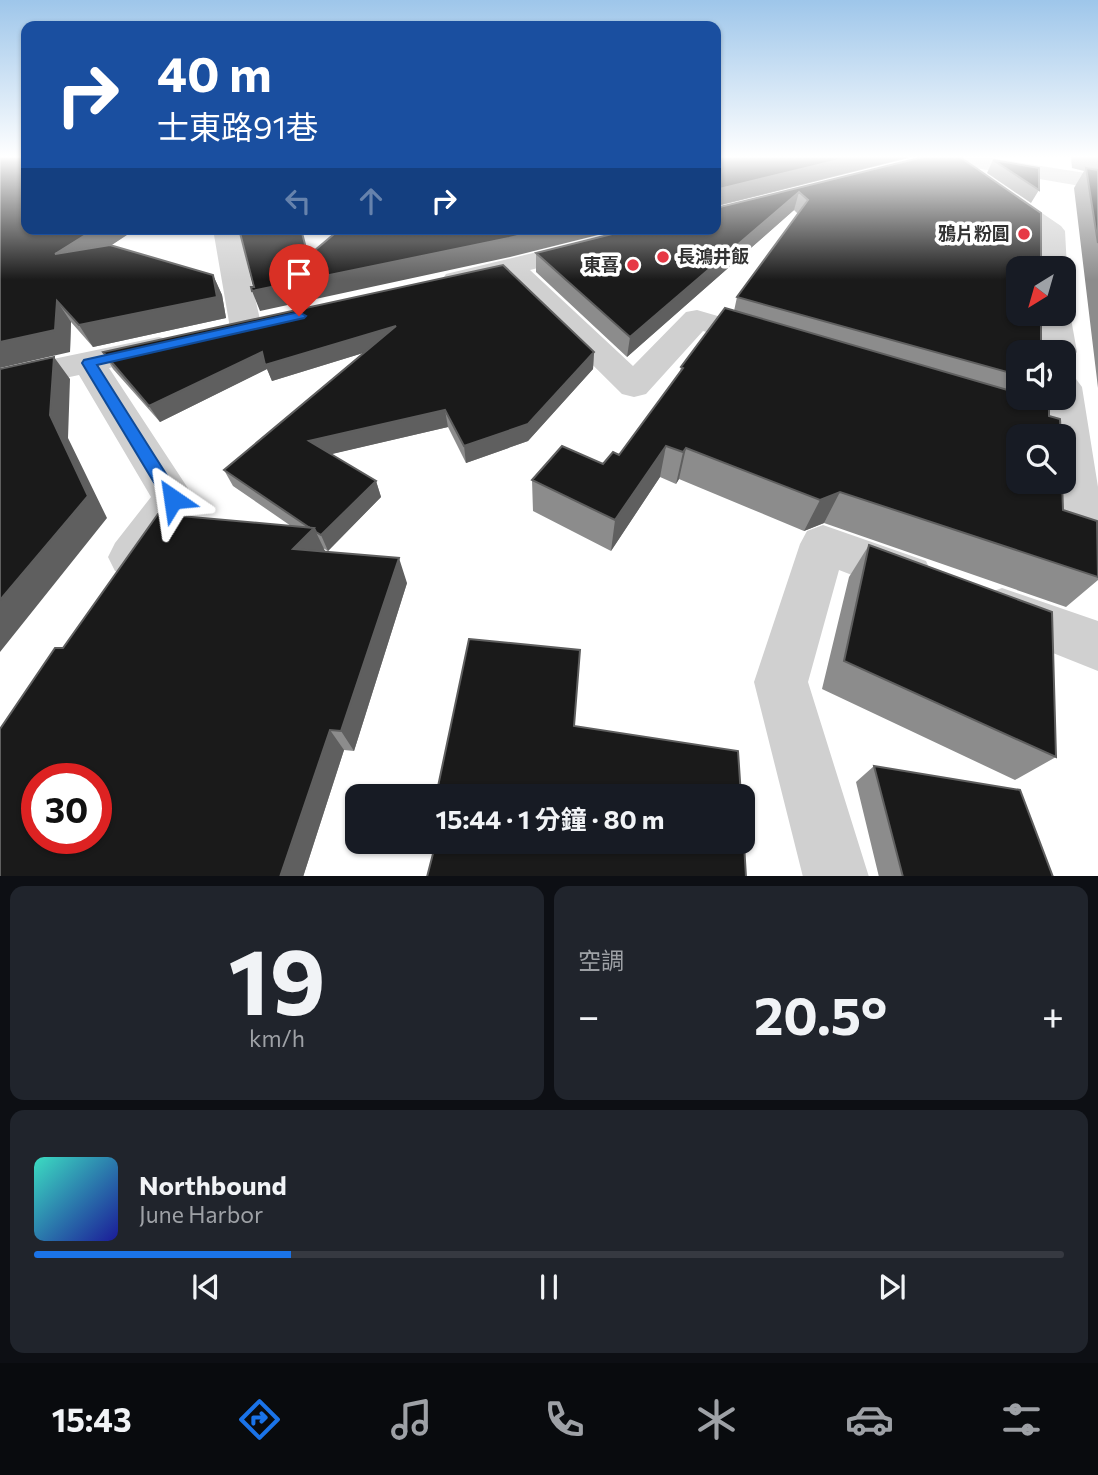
<!DOCTYPE html>
<html lang="zh-TW">
<head>
<meta charset="utf-8">
<style>
  body { margin:0; font-family:Commissioner,"Noto Sans TC",sans-serif; background:#20242c; color:#f1f3f6; height:100vh; display:flex; flex-direction:column; font-size:26px; white-space:nowrap }
  * { box-sizing:border-box; margin:0 }
  p { font-size:23px; color:#9ea1a6 }
  .icon { flex:none; width:38px; height:38px; fill:none; stroke:currentColor; stroke-width:2; stroke-linecap:round; stroke-linejoin:round }
  .map { position:relative; height:876px; overflow:hidden }
  .details { display:flex; flex-direction:column; gap:10px; padding:10px; background:#0d0f14; flex:1 }
  .details>* { flex:none }
  .hud { position:absolute; left:21px; top:21px; width:700px; height:214px; border-radius:14px; box-shadow:0 2px 5px #0004; background:#1a4fa0; color:#fff; overflow:hidden }
  .needle { width:46px; rotate:217deg }
  .tools { position:absolute; left:1006px; top:256px; display:grid; gap:14px }
  .tools a { display:grid; place-items:center; width:70px; height:70px; border-radius:14px; background:#171b24; box-shadow:0 2px 5px #0004; font-size:35px }
  .speed { position:absolute; left:21px; top:763px; display:flex; gap:14px; font-size:35px; font-weight:700; text-align:center }
  .speed>* { display:grid; place-content:center; width:91px; height:91px; border-radius:50%; background:#171b24; box-shadow:0 2px 5px #0004; line-height:1 }
  .speed .limit { border:10px solid #d22; background:#fff; color:#111 }
  .pin { position:absolute; display:grid; place-items:center; width:60px; height:60px; color:#fff; margin:-72px -30px; border-radius:50% 50% 50% 0; rotate:-45deg; box-shadow:0 0 7px #0007 }
  .pin .icon { rotate:45deg }
  .me { position:absolute; width:77px; margin:-38px; rotate:328deg; stroke-linejoin:round; filter:drop-shadow(0 0 5px #0008) }
  .turn { display:flex; align-items:center; gap:24px; height:147px; padding:0 21px; font-size:32px }
  .turn .icon { width:91px; height:91px; stroke-width:2.5 }
  .turn b { display:block; font-size:49px; line-height:60px }
  .lanes { display:flex; align-items:center; height:66px; padding:0 21px; background:#0003; justify-content:center; gap:35px; direction:ltr }
  .lanes .off { opacity:.35 }
  .big { font-size:52px; font-weight:700; line-height:1.1 }
  .details .widget { flex:1; display:flex; flex-direction:column; justify-content:center; gap:10px; min-width:0; padding:0 24px; border-radius:14px; background:#20242c }
  .details .dial { align-items:center; gap:0 }
  .dial b { font-size:91px; line-height:1 }
  .song { display:flex; align-items:center; gap:21px }
  .cover { width:84px; height:84px; border-radius:10px; background:linear-gradient(135deg,hsl(170 70% 55%),hsl(240 70% 35%)) }
  .played { height:7px; border-radius:4px; background:linear-gradient(90deg,#1a73e8 25%,#363941 25%) }
  .keys { display:flex; justify-content:space-around; direction:ltr }
  .heat { display:flex; justify-content:space-between; align-items:center; font-size:38px; direction:ltr }
  .details .tiles { flex:1; display:grid; gap:10px; grid-template-columns:1fr 1fr }
  .widget:last-child { grid-column:span 2 }
  .trip { position:absolute; left:345px; top:784px; width:410px; height:70px; border-radius:14px; background:#171b24; box-shadow:0 2px 5px #0004; font-weight:700; line-height:70px; text-align:center }
  .dock { display:flex; height:112px; justify-content:space-around; align-items:center; background:#090b0e; color:#9ea1a6 }
  .dock .icon { width:49px; height:49px }
  .dock .active { color:#1a73e8 }
  .dock b { font-size:32px; color:#f1f3f6 }
  .map>svg:first-child { display:block }
  .lines { fill:none; stroke-linecap:round; stroke-linejoin:round }
  .minor { fill:#d0d0d0; fill-rule:evenodd }
  .wall { fill:#8c8c8c }
  .shaded-wall { fill:#5f5f5f }
  .building { fill:#1a1a1a; stroke:#5f5f5f; stroke-width:2; fill-rule:evenodd }
  .route { fill:#1a73e8; stroke:#114b97; stroke-width:2 }
  .poi-dot { fill:#e63946; stroke:#fff; stroke-width:2.5 }
  .labels { text-anchor:middle; stroke-width:7; stroke-linejoin:round; paint-order:stroke }
  .far-poi-label { font-size:18px; font-weight:bold; fill:#333; stroke:#fff; text-anchor:end }
</style>
</head>
<body>
<div class="map">
<svg width="1098" height="877" viewBox="0 0 1098 877">
  <rect width="100%" height="100%" fill="#fff"/>
  <g class="lines">
    <path class="minor" d="M936,157H984L1098,175V189L946,163L939,161Z
      M999,187L1007,189L1061,226L1065,231L1067,268L1064,272V268H1039V234L991,199L988,194L991,189Z
      M213,229H239L262,328L257,335L246,337L235,335L230,328Z
      M632,229H677L674,234L530,270L633,366L686,312L697,310L773,332L778,339L773,346L762,349L703,331L646,394L634,397L622,394L504,277L456,289L446,286L442,280L446,274Z
      M1064,306L1070,313L1077,352L1072,359L1064,361V352H1043L1040,313H1064Z
      M159,337L171,340L175,347L171,354L109,368L195,499L147,571L131,576L115,571L108,557L115,543L151,497L79,375L0,392V370Z
      M1064,376L1076,379L1082,387L1098,487V545C1065,534 1059,513 1056,481H1064V436H1040L997,423L992,414L997,405L1010,401L1049,412L1047,397H1064Z
      M823,525L926,561L933,576L926,591L909,597L839,570L808,682L869,877H803L754,682L800,544L807,531Z
      M1002,588L1098,621V671L985,626L977,610L985,594Z"/>
  </g>
  <path class="wall" d="M716,157L909,158L718,206L720,207L923,157L1018,352V397L1049,416L1063,510L1098,539V580L1066,607L824,523L804,531L679,479L676,484L660,477L611,551L533,511L532,480L603,464L619,455L680,372L681,367L734,311L737,297L798,214L794,210L627,357L536,272V253L716,229Z
    M1071,157H1098V388L1074,188L1084,171L1072,168Z
    M993,160L1039,190L1031,203L987,173Z
    M26,229H136L111,245L213,275L222,295L226,318L93,347L71,322L70,352Z
    M103,352H594L593,369L528,441L466,463L448,427L331,454L376,481L381,497L328,551L323,548L325,551L407,583L354,751L344,750L303,877H0L63,648L291,526L233,486L224,470L363,353L272,381L267,369L160,422L113,369Z
    M869,545L1056,757L1015,780L822,689L849,577Z
    M874,766L1053,877H879L856,782Z"/>
  <path class="shaded-wall" d="M851,157H910L716,206L719,189Z
    M799,192L794,210L627,357L630,337Z
    M95,229H136L68,274L55,254Z
    M547,229H622L510,257L260,311L252,291Z
    M213,275L222,295L226,318L93,347L79,325Z
    M57,301L71,322L70,352L0,368V342Z
    M396,326L399,342L272,381L267,369L160,422L149,406L262,352Z
    M594,352L593,369L528,441L466,463L464,446Z
    M54,357L70,379L68,438L107,518L0,652V600Z
    M445,410L448,427L315,458L309,441Z
    M666,446L660,477L611,551L615,520Z
    M686,448L679,479L676,484L683,452Z
    M376,481L381,497L328,551L321,535Z
    M840,492L824,523L804,531L820,500Z
    M314,528L326,553L293,549Z
    M399,558L407,583L354,751L341,731Z
    M330,730L344,750L303,877H280Z"/>
  <path class="building" d="M0,157H26V229H95L55,254L110,245L213,275L217,297L79,325L57,301L55,330L0,342Z
    M716,157H851L719,189L717,205L720,207L923,157H960L1041,213V268H1018V313H1041V352H1018V375L737,297L808,200L799,192L630,337L536,253L632,229H716Z
    M993,160L1039,168V190Z
    M1086,168L1098,170V243Z
    M239,229H301L308,256L340,229H547L509,238L252,291L251,287H254Z
    M503,265L594,352L528,424L464,446L445,410L309,441L376,481L321,535L316,532L314,528H310L224,470L396,326L265,365L262,352L149,406L103,352Z
    M725,308L1018,393V397H1032L1049,402V416L1060,419L1061,436H1018V481H1062L1063,510L1097,521L1098,577L840,492L820,500L686,448L683,452L666,446L615,520L532,480L562,446L603,464L613,452L619,455L683,368L681,367Z
    M54,357L50,415L88,496L0,600V369Z
    M158,514L314,528L293,549L399,558L341,731L330,730L280,877H0V729L55,648H63ZM37,779H96V838H37Z
    M869,545L1052,612L1056,757L844,661Z
    M469,639L580,650L574,726L738,751L741,796H436Z
    M874,766L1020,790L1053,877H903Z
    M742,810L746,877H427L436,842H742Z"/>
  <linearGradient id="sky" x2="0" y2="1"><stop stop-color="#9ec6ea"/><stop offset="0.56" stop-color="#fff"/><stop offset="1" stop-color="#fff" stop-opacity="0"/></linearGradient>
  <rect width="1098" height="280" fill="url(#sky)"/>
  <path class="route" d="M299,312L306,316L304,318L97,365L182,499L180,504H167L82,363L84,360Z"/>
  <g class="poi-dot">
    <circle cx="1024" cy="234" r="7"/>
    <circle cx="663" cy="257" r="7"/>
    <circle cx="633" cy="265" r="7"/>
  </g>
  <g class="labels">
    <g class="far-poi-label">
      <text x="1010" y="240">鴉片粉圓</text>
      <text x="677" y="263" text-anchor="start">長鴻井飯</text>
      <text x="619" y="271">東喜</text>
    </g>
  </g>
</svg>
<div class="tools">
<a><svg class="needle" viewBox="-14 -14 28 28"><path d="M0-13l5 13h-10z" fill="#e53935"/><path d="M0 13l5-13h-10z" fill="#9ea1a6"/></svg></a>
<a><svg class="icon" aria-label="sound" viewBox="0 0 24 24"><path d="M4 9h4l5-4v14l-5-4H4zM17 9q2 3 0 6"/></svg></a>
<a><svg class="icon" aria-label="search" viewBox="0 0 24 24"><circle cx="10" cy="10" r="6"/><path d="M15 15l6 6"/></svg></a>
</div>
<div class="speed"><div class="limit">30</div></div>
<div class="pin" style="left:299px;top:316px;background:#d93025"><svg class="icon" aria-label="arrive" viewBox="0 0 24 24"><path d="M6 21V4h12l-3 4 3 4H6"/></svg></div>
<svg class="me" style="left:173px;top:499px" viewBox="-20 -20 40 40"><path d="M0-17L14 15 0 8-14 15z" fill="#1a73e8" stroke="#fff" stroke-width="4"/></svg>
<div class="trip">15:44 · 1 分鐘 · 80 m</div>
<div class="hud">
<div class="turn"><svg class="icon" aria-label="right" viewBox="0 0 24 24"><path d="M7 20v-9h11M14 6l5 5-5 5"/></svg><div><b>40 m</b>士東路91巷</div></div>
<div class="lanes"><svg class="icon off" aria-label="left" viewBox="0 0 24 24"><path d="M17 20v-9H6M10 6l-5 5 5 5"/></svg><svg class="icon off" aria-label="ahead" viewBox="0 0 24 24"><path d="M12 20V5M6 11l6-6 6 6"/></svg><svg class="icon" aria-label="right" viewBox="0 0 24 24"><path d="M7 20v-9h11M14 6l5 5-5 5"/></svg></div>
</div>
</div>
<section class="details">
<div class="tiles">
<div class="widget dial"><b>19</b><p>km/h</p></div>
<div class="widget"><p>空調</p>
<div class="heat"><a>−</a><b class="big">20.5°</b><a>+</a></div>
</div>
<div class="widget">
<div class="song"><i class="cover"></i><div><b>Northbound</b><p>June Harbor</p></div></div>
<div class="played"></div>
<div class="keys"><svg class="icon" aria-label="previous" viewBox="0 0 24 24"><path d="M18 5L8 12l10 7zM5 5v14"/></svg><svg class="icon" aria-label="pause" viewBox="0 0 24 24"><path d="M8 5v14M16 5v14"/></svg><svg class="icon" aria-label="next" viewBox="0 0 24 24"><path d="M6 5l10 7-10 7zM19 5v14"/></svg></div>
</div>
</div>
</section>
<nav class="dock">
<b>15:43</b>
<svg class="icon active" aria-label="directions" viewBox="0 0 24 24"><path d="M12 3l9 9-9 9-9-9zM9 14v-3h6M13 9l2 2-2 2"/></svg>
<svg class="icon" aria-label="music" viewBox="0 0 24 24"><path d="M9 18V5l10-2v13"/><circle cx="6" cy="18" r="3"/><circle cx="16" cy="16" r="3"/></svg>
<svg class="icon" aria-label="phone" viewBox="0 0 24 24"><path d="M5 4h4l2 5-3 2q2 4 5 5l2-3 5 2v4C11 20 4 13 5 4z"/></svg>
<svg class="icon" aria-label="climate" viewBox="0 0 24 24"><path d="M12 3v18M4 7l16 10M4 17L20 7"/></svg>
<svg class="icon" aria-label="car" viewBox="0 0 24 24"><path d="M5 17H2v-5l4-1 3-4h7l3 4 3 1v5h-3M9 17h6M6 11h13"/><circle cx="7" cy="17" r="2"/><circle cx="17" cy="17" r="2"/></svg>
<svg class="icon" aria-label="filters" viewBox="0 0 24 24"><path d="M4 7h16M4 17h16"/><circle cx="9" cy="7" r="2"/><circle cx="15" cy="17" r="2"/></svg>
</nav>
</body>
</html>
